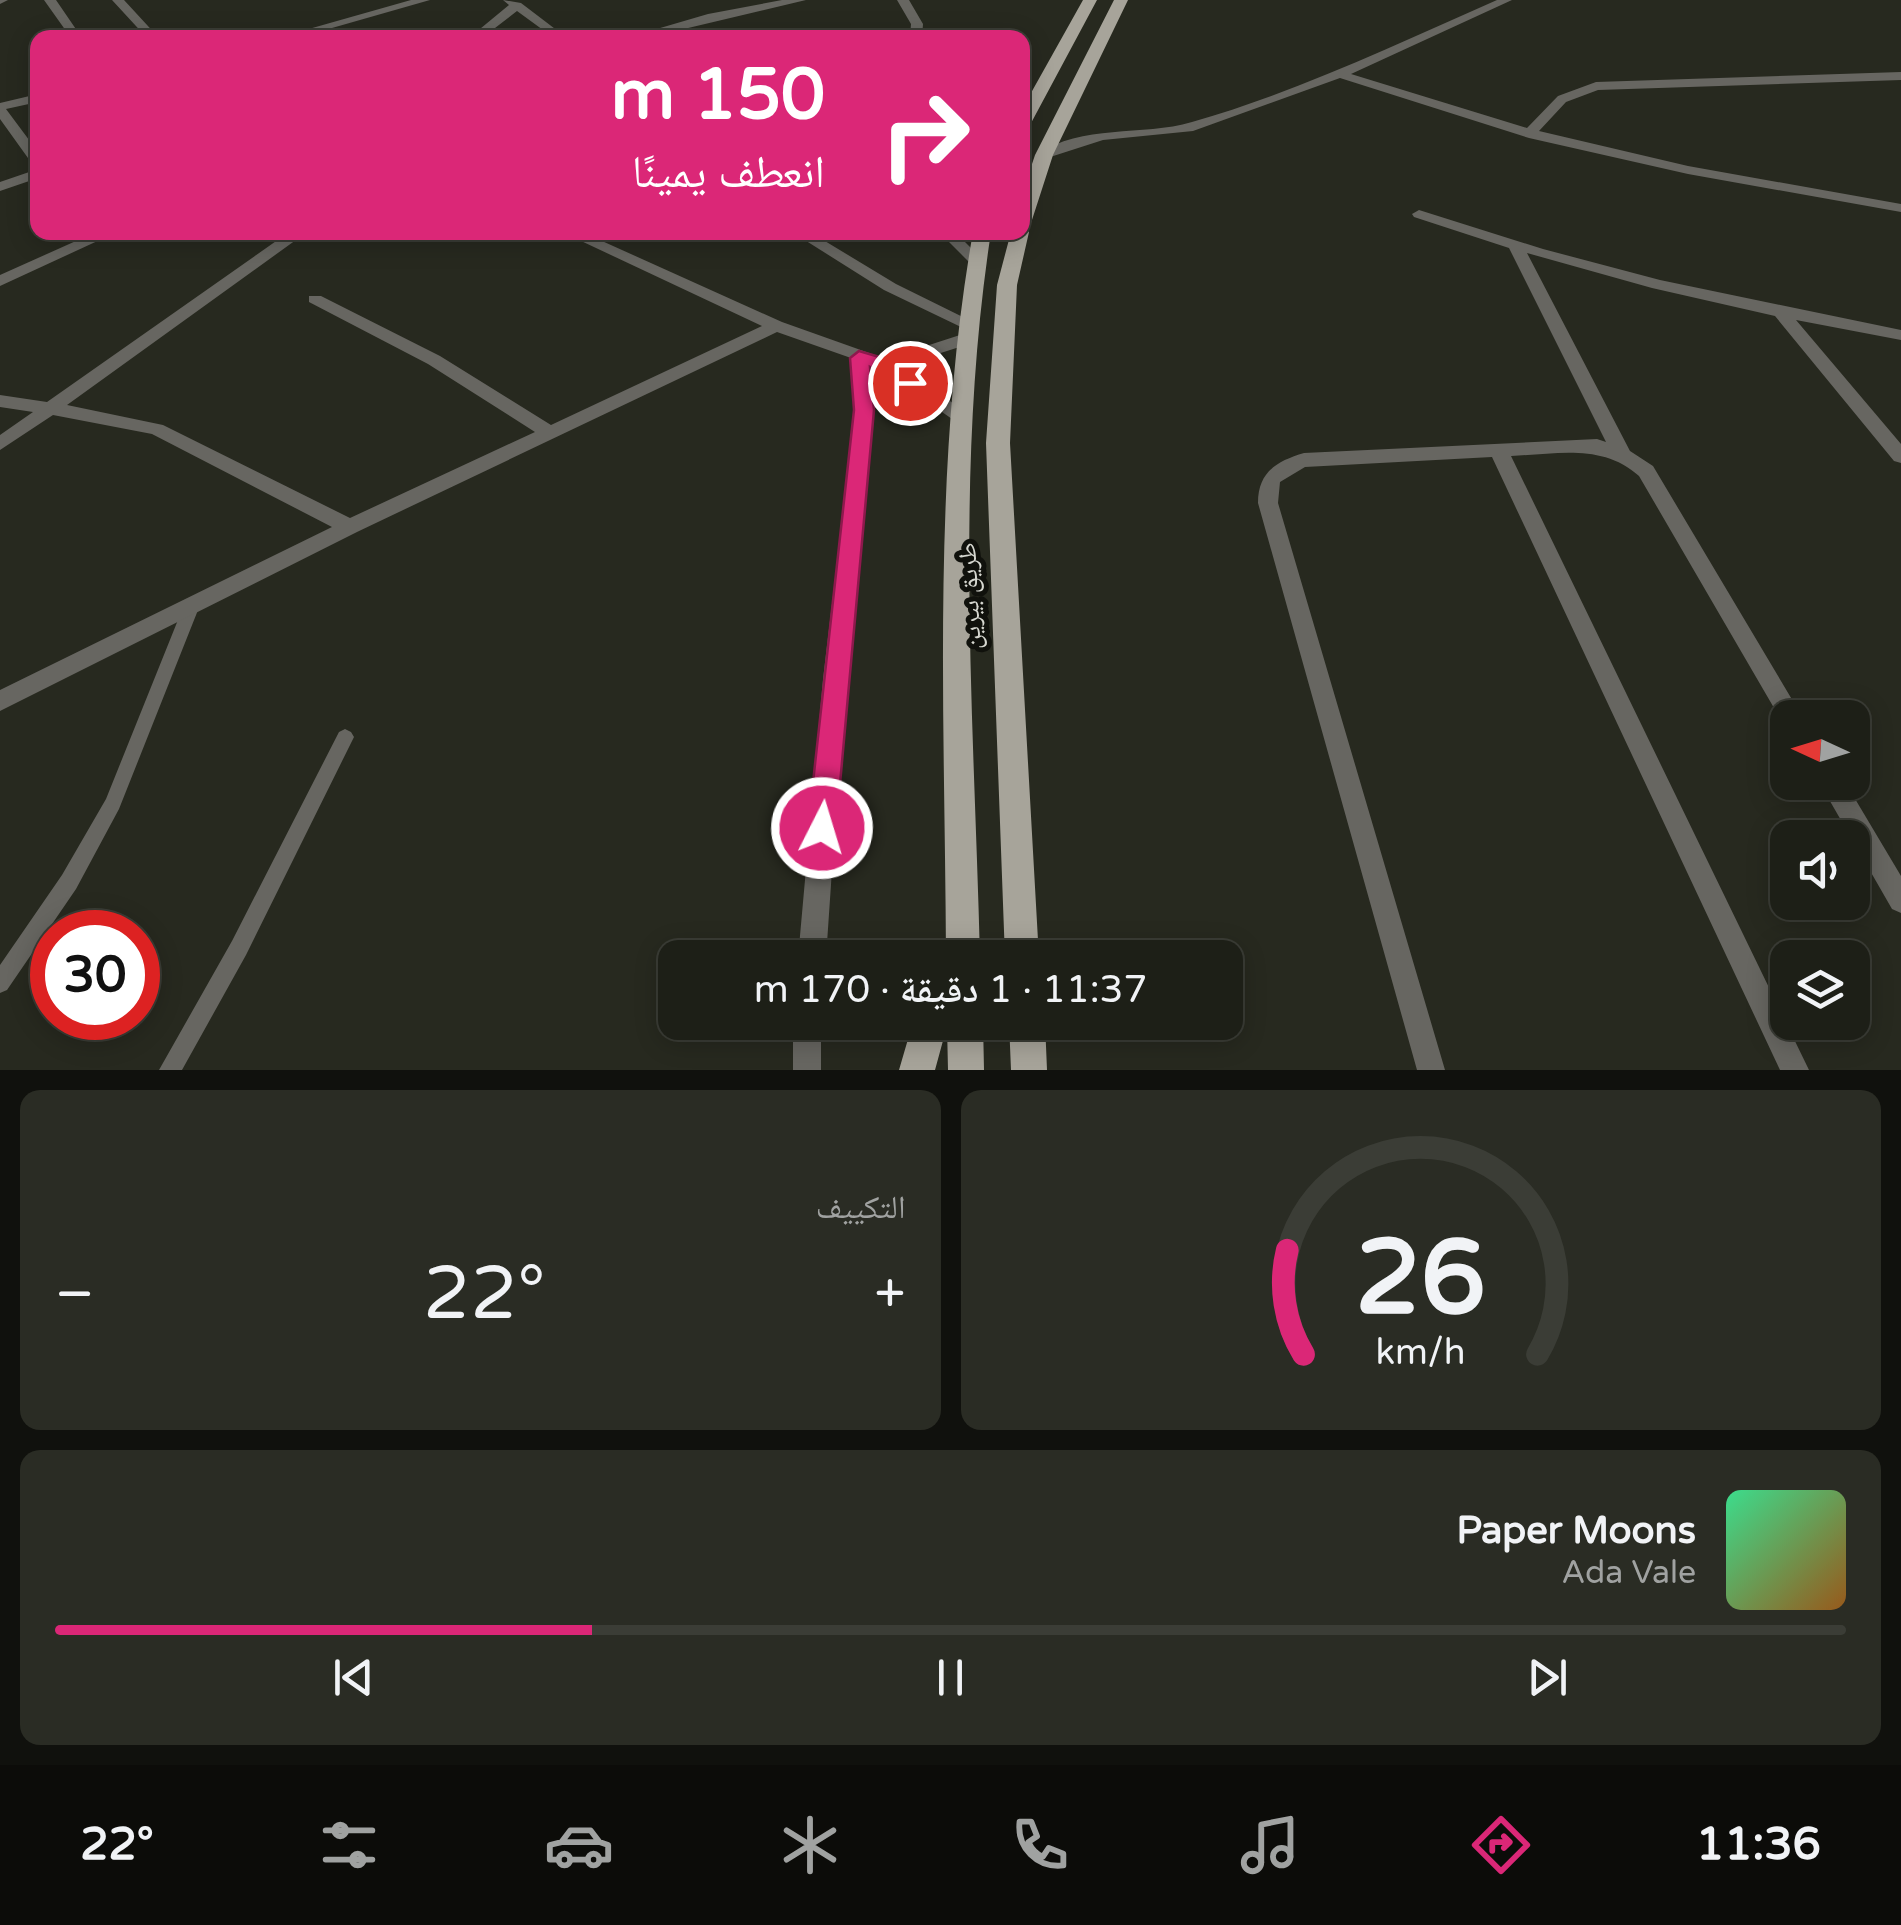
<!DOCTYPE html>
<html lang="ar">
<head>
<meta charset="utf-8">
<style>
  body { margin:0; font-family:"Varela Round","Noto Naskh Arabic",sans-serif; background:#2a2c24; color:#f1f3f6; direction:rtl; height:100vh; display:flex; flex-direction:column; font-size:38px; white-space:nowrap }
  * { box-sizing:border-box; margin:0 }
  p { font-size:32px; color:#a0a2a1 }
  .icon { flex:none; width:55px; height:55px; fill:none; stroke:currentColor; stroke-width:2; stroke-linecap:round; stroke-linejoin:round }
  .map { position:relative; height:1070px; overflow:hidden; direction:ltr }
  .drawer { display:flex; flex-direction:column; gap:20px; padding:20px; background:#10110d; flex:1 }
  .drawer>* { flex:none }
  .hud { position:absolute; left:30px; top:30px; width:1000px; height:210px; border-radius:20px; box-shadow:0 5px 25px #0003,0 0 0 2px #3b3d36; direction:rtl; background:#db2777; color:#fff; overflow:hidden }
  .needle { width:65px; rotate:274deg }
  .fabs { position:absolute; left:1770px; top:700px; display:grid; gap:20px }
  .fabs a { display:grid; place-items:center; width:100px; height:100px; border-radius:20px; background:#1d1f17; box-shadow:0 5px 25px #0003,0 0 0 2px #3b3d36; font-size:50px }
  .speed { position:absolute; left:30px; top:910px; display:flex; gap:20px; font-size:50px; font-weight:700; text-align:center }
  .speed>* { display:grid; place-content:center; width:130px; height:130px; border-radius:50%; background:#1d1f17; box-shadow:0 5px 25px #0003,0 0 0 2px #3b3d36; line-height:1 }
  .speed .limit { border:15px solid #d22; background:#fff; color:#111 }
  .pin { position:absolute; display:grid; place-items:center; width:85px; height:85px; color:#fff; margin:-42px; border:5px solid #fff; border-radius:50%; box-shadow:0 2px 10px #0007 }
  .me { position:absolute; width:110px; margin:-55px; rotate:5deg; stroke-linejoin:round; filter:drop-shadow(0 0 8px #0008) }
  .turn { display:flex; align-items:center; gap:35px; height:210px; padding:0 40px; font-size:45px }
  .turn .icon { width:130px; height:130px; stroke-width:2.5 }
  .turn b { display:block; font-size:70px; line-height:85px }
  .big { font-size:75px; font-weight:600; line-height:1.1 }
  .drawer .tile { flex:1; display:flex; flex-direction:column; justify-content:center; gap:15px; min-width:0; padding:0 35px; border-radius:20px; background:#2a2c24 }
  .drawer .dial { align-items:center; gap:0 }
  .dial svg { height:260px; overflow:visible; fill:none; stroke:#3b3d36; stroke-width:7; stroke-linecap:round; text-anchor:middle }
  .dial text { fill:#f1f3f6; stroke:none }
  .song { display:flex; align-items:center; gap:30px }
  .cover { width:120px; height:120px; border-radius:15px; background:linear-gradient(135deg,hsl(150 70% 55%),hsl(30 70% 35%)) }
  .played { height:10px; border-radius:5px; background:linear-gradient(90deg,#db2777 30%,#3b3d36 30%) }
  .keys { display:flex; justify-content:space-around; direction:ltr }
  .heat { display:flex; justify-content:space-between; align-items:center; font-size:55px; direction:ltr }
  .drawer .tiles { flex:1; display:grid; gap:20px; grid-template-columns:1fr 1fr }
  .tile:last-child { grid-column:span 2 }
  .trip { position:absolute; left:658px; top:940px; width:585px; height:100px; border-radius:20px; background:#1d1f17; box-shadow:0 5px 25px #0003,0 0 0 2px #3b3d36; font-weight:600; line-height:100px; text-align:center; direction:rtl }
  .dock { display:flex; height:160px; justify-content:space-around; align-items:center; background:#0c0c09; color:#a0a2a1 }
  .dock .icon { width:70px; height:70px }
  .dock .on { color:#db2777 }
  .dock b { font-size:45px; color:#f1f3f6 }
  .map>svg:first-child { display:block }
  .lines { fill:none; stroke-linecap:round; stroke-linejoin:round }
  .lane { fill:#676661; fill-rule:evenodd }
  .street { fill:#676661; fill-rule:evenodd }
  .primary { fill:#a7a49a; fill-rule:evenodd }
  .route { fill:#db2777; stroke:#8e194d; stroke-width:2.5 }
  .labels { text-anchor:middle; stroke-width:10; stroke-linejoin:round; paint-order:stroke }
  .street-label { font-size:25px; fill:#d6d7d0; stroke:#10110c }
</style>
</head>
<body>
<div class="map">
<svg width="1901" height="1070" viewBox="0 0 1901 1070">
  <rect width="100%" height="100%" fill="#27291f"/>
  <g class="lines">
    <path class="lane" d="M192,599L198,601L200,605L119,809L76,889L7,990L0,993V965L62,875L106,799L184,605L186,601Z
      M345,729L351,732L354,737L246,955L182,1070H159L232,941L339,732Z"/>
    <path class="street" d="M0,0H8L0,4Z
      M44,0H56L82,38H71Z
      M112,0H124L159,38H147Z
      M411,0H430L297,38H277Z
      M503,0L521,3L567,38H554L517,11L482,38H469L509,5Z
      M782,0H806L646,38H626L708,14Z
      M897,0H909L923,24L922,38H910L911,24Z
      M1497,0H1512L1351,74L1527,128L1558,96L1596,82L1901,72V80L1598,90L1566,102L1539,131L1688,166L1901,204V212L1688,174L1529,138L1340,78L1193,131L1103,140L1044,159L1037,155C1082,123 1142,137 1192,122C1297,92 1397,44 1497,0Z
      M38,94V102L6,109L38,152V166L33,165L0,119V103Z
      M38,169V178L0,191V182Z
      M1419,210L1543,249L1660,280L1901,330V340L1796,320L1901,444V463L1894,461L1775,316L1652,288L1527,253L1630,451L1653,466L1803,718H1788V726L1784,725L1639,476C1603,443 1556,454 1511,456L1809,1070H1780L1492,457L1305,467L1280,482L1278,503L1445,1070H1417L1258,503C1258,472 1277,461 1304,453L1597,439L1606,442L1509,248L1414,217L1412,214Z
      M96,232H117L0,286V275Z
      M289,232H307L67,405L163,425L350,518L535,432L428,364L309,302V296H321L440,356L551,425L762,326L562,232H582L782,322L886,359L960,335H972V343L900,366L967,413L970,417L967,421H955L880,369L868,365L873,411L845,679L826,958H798L823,679L855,411L851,358L777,332L357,532L0,711V690L332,527L152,434L53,415L0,450V435L33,412L0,407V395L47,402Z
      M792,232H810L896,284L975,323L967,328L961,327L884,290Z
      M939,232H955L983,260L980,263H970Z
      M1819,782H1845L1901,876V913L1892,909Z
      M793,1022H821V1070H793Z"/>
    <path class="primary" d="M1083,0H1097L1030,125L1022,130V109Z
      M1114,0H1128L1053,155L1031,223L1025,228L1029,232L1017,285L1010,443L1039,958H1005L986,443L997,285L1011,232H1022V194L1035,155Z
      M973,232H991C954,472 974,716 980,958H946C945,716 931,471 973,232Z
      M913,1022H983L984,1070H948L947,1026L935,1070H899Z
      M1009,1022H1045L1047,1070H1011Z"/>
  </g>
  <path class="route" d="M859,351L893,361L920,383L910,389L870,367L874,410L836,828L832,838L822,842L812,838L808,828L854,410L850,358Z"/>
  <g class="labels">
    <g class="street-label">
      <text transform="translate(969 596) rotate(-93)" y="9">طريق بيرين</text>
    </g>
  </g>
</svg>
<div class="fabs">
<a><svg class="needle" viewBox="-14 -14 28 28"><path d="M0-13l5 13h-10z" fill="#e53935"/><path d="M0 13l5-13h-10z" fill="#a0a2a1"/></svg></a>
<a><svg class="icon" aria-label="sound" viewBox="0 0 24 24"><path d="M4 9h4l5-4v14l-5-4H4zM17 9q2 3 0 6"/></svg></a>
<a><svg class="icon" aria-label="layers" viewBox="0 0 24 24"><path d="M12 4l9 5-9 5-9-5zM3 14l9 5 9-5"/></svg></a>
</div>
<div class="speed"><div class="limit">30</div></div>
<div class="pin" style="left:910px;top:383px;background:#d93025"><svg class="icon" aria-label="arrive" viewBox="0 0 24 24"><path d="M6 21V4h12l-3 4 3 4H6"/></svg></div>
<svg class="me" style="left:822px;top:828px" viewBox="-20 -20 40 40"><circle r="17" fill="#db2777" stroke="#fff" stroke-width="3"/><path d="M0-11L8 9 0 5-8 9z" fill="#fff"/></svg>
<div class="trip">11:37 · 1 دقيقة · 170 m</div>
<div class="hud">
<div class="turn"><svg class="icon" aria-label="right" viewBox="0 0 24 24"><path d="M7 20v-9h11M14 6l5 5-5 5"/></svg><div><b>150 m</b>انعطف يمينًا</div></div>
</div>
</div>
<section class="drawer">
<div class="tiles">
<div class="tile dial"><svg viewBox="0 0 100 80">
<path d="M14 69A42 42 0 1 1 86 69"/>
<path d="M14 69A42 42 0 0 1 9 37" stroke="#db2777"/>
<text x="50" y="56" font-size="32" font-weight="700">26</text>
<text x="50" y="72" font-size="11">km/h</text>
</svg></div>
<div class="tile"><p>التكييف</p>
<div class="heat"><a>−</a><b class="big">22°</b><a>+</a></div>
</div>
<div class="tile">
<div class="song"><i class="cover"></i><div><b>Paper Moons</b><p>Ada Vale</p></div></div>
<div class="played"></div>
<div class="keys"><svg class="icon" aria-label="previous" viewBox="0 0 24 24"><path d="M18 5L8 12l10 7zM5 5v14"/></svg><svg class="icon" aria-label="pause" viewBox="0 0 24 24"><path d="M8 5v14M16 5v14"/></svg><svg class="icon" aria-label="next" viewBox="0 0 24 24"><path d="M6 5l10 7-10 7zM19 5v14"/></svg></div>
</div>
</div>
</section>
<nav class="dock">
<b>11:36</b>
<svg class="icon on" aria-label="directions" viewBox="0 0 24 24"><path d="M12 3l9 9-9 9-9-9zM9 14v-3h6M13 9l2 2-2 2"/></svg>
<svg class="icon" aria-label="music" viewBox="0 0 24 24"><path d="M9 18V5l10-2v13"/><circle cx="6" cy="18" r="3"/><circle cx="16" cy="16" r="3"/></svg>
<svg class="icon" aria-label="phone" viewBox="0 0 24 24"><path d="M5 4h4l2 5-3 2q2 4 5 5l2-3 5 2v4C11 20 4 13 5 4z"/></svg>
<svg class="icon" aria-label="climate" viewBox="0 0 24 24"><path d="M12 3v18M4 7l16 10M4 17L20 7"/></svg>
<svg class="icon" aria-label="car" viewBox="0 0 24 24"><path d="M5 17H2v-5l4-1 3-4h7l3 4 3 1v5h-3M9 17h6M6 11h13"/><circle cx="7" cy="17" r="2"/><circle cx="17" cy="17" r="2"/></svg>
<svg class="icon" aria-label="filters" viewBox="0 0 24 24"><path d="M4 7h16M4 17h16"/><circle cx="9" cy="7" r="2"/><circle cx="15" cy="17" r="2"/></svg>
<b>22°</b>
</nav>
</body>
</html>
